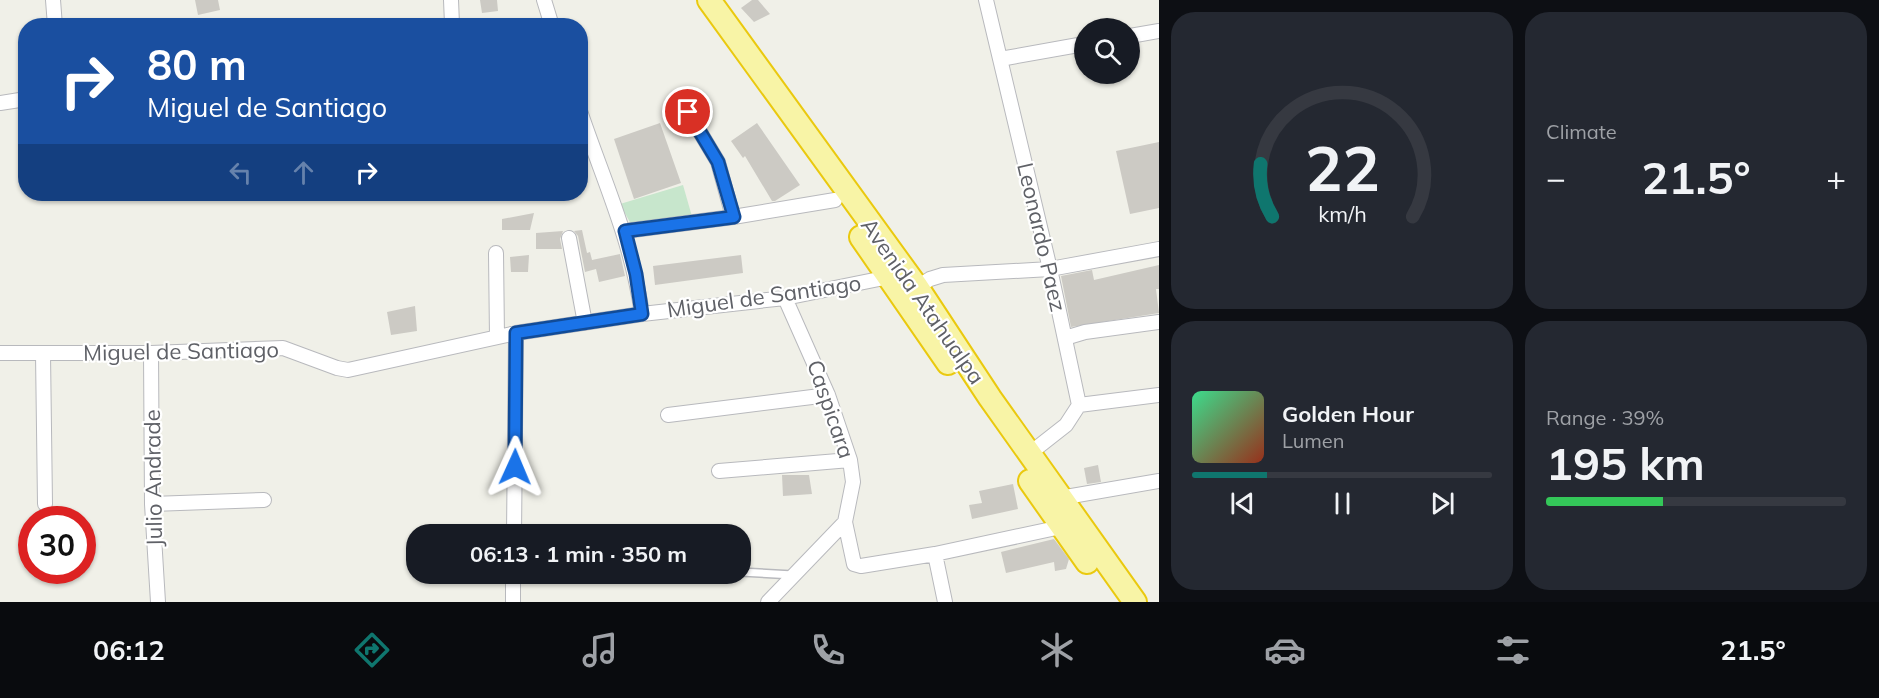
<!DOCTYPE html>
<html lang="en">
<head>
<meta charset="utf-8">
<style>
  body { margin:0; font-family:Mulish,sans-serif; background:#242831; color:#f1f3f6; height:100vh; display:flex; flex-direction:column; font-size:22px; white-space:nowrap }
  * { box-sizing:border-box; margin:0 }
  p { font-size:20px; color:#9ea1a6 }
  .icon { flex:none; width:33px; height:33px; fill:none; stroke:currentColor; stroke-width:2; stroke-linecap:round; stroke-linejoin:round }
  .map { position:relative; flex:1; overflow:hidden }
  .details { display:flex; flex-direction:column; gap:12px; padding:12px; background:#0d0f14; width:720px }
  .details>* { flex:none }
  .hud { position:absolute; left:18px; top:18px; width:570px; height:183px; border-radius:24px; box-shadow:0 2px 4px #0004; background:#1a4fa0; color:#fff; overflow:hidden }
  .buttons { position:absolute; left:1074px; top:18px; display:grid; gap:12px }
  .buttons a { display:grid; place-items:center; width:66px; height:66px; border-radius:50%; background:#171b24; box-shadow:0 2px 4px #0004; font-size:30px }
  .speed { position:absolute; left:18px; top:506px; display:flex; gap:12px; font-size:30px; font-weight:700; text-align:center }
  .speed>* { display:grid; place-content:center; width:78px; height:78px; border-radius:50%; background:#171b24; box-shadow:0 2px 4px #0004; line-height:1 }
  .speed .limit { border:9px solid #d22; background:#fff; color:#111 }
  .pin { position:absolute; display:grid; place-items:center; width:51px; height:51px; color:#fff; margin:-26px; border:3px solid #fff; border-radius:50%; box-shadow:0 2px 6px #0007 }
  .me { position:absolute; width:66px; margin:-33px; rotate:1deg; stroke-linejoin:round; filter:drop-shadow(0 0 4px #0008) }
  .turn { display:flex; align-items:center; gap:21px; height:126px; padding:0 30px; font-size:27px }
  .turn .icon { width:78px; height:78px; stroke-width:2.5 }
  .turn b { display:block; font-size:42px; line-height:51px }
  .lanes { display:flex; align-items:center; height:57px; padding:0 30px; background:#0003; justify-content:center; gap:30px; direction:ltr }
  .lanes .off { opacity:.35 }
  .big { font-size:45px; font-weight:700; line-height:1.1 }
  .details .tile { flex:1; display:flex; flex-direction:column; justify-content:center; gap:9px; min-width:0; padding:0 21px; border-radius:24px; background:#242831 }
  .details .dial { align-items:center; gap:0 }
  .dial svg { height:156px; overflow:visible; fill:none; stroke:#363941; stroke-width:7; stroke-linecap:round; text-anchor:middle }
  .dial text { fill:#f1f3f6; stroke:none }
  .song { display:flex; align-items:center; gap:18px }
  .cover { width:72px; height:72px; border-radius:9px; background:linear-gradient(135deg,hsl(150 70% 55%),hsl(10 70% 35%)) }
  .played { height:6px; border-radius:3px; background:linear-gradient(90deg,#0f766e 25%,#363941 25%) }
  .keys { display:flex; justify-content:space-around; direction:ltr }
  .heat { display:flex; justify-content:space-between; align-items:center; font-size:33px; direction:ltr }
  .charge { height:9px; border-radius:4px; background:linear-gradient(90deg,#34c759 39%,#363941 0) }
  .details .tiles { flex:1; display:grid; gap:12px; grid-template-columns:repeat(2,1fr) }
  .trip { position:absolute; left:406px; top:524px; width:345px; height:60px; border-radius:24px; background:#171b24; box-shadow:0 2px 4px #0004; font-weight:700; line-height:60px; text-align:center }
  .menu { display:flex; height:96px; justify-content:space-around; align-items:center; background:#090b0e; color:#9ea1a6 }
  .menu .icon { width:42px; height:42px }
  .menu .active { color:#0f766e }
  .menu b { font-size:27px; color:#f1f3f6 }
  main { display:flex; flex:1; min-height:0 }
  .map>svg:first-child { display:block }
  .green { fill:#c7e6cc }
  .building { fill:#cccac4 }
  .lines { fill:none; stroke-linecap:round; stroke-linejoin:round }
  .service-casing { stroke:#b8b9bd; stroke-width:10 }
  .minor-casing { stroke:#b8b9bd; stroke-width:16 }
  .trunk-casing { stroke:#eac90f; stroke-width:26 }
  .service { stroke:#fff; stroke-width:7 }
  .minor { stroke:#fff; stroke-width:14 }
  .trunk { stroke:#f8f4a6; stroke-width:22 }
  .route-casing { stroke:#114b97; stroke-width:15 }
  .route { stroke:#1a73e8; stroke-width:10 }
  .labels { text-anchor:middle; stroke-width:4.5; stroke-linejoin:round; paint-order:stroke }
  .street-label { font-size:22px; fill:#5f6167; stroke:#fff }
</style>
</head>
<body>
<main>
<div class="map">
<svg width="1159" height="602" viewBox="0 0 1159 602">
  <rect width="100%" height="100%" fill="#f0f0e8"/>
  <path class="green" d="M683,185L693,220L632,226L620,204Z"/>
  <path class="building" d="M195,0H218L220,10L198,15Z
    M480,0H497L498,11L482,13Z
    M752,0H758L770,14L754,22L741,8Z
    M660,123L681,183L634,199L614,139Z
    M757,123L800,185L775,201H772L745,156L743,158L731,141Z
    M1159,142V208L1130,214L1116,151Z
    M534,213L530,230H502V219Z
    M582,230L587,253L590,252L592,260L620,254L625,276L599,282L596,269L585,272L578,236L574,231Z
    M563,231L560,239L562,249H536V233Z
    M529,255L528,272H511L510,257Z
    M741,255L743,273L655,285L653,266Z
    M1159,265V289H1156L1159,313L1071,327L1061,276L1092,270L1094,280Z
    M415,306L417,331L391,335L387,312Z
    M1098,465L1101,482L1087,484L1084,468Z
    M782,475H809L812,494L783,496Z
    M1013,484L1018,509L972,519L969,505L982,503L979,491Z
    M1054,539L1069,559L1066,569L1055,571L1054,562L1006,573L1001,552Z"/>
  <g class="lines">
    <defs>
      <path id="service" d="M741,572L793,575"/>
      <path id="minor" d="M53,0L55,26
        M451,0L452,24
        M544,0L552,26
        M986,0L1050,269L1079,405L1066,425L1029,454
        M1130,36L1159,31
        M1000,59L1084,44
        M0,103L26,99
        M580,111C604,182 631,238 642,314
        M688,112L718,162L733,217
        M625,231L733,217L835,200
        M569,238L585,323
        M496,253L497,337
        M917,287L930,279L943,275L1050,269L1159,249
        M1065,338L1085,332L1159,322
        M0,353H151L283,348L337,368L348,370L516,333L642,314L785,298L889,277
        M151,353L152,504L158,602
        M43,354L45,504
        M1079,405L1159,395
        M668,415L828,395
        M719,471L850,460
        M1060,498L1159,481
        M152,504L264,500
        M845,522L854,564L861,566L935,554L1061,527
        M514,534L516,333
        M935,554L945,602
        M513,602V573
        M768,602L845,522L853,482L850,460L828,395L785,298"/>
      <path id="trunk" d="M709,0L917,287L990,398L1135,602
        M861,237L948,363
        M1030,481L1087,562"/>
    </defs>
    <use href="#service" class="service-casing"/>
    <use href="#minor" class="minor-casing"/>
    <use href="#trunk" class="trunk-casing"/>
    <use href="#service" class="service"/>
    <use href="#minor" class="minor"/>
    <use href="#trunk" class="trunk"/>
  </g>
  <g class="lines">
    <defs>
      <path id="route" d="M515,467L516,333L642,314L636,274L625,231L734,217L718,162L688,112"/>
    </defs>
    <use href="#route" class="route-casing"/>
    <use href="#route" class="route"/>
  </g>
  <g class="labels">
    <g class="street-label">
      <text transform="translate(1042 237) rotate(77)" y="8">Leonardo Paez</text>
      <text transform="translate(764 296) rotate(-8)" y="8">Miguel de Santiago</text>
      <text transform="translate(923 301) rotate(55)" y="8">Avenida Atahualpa</text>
      <text transform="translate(181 351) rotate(-1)" y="8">Miguel de Santiago</text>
      <text transform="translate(831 409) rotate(71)" y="8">Caspicara</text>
      <text transform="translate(153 478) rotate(-91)" y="8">Julio Andrade</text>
    </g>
  </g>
</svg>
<div class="buttons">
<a><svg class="icon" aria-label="search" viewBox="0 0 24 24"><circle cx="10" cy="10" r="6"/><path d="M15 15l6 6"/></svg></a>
</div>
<div class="speed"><div class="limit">30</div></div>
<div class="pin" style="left:688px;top:112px;background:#d93025"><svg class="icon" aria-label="arrive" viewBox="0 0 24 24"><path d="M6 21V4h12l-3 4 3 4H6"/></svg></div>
<svg class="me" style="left:515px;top:467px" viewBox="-20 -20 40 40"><path d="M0-17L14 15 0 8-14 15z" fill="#1a73e8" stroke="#fff" stroke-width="4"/></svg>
<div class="trip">06:13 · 1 min · 350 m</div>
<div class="hud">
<div class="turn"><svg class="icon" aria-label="right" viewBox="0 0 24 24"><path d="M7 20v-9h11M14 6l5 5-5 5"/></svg><div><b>80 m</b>Miguel de Santiago</div></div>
<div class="lanes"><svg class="icon off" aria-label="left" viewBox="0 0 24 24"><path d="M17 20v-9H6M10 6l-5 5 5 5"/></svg><svg class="icon off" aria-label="ahead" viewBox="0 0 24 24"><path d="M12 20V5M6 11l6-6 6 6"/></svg><svg class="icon" aria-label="right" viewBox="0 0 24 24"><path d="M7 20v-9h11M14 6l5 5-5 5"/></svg></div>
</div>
</div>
<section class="details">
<div class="tiles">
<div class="tile dial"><svg viewBox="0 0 100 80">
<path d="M14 69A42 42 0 1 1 86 69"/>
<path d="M14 69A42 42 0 0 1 8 42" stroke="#0f766e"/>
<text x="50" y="56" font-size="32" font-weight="700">22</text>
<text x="50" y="72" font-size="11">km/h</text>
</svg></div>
<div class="tile"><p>Climate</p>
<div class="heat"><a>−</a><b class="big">21.5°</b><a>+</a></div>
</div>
<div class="tile">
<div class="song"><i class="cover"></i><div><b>Golden Hour</b><p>Lumen</p></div></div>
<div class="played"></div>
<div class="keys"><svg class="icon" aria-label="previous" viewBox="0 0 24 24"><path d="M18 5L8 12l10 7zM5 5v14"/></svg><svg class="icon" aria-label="pause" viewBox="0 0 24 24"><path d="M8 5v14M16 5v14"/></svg><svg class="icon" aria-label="next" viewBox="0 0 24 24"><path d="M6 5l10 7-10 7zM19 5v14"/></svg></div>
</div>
<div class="tile"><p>Range · 39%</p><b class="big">195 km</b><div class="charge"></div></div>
</div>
</section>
</main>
<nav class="menu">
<b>06:12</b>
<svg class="icon active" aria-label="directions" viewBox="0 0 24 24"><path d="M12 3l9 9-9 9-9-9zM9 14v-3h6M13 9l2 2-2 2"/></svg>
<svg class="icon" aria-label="music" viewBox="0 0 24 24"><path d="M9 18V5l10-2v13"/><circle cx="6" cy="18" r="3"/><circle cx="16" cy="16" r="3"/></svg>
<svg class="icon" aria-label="phone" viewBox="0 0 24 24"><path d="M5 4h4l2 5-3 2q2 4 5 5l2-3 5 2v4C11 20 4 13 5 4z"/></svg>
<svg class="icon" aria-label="climate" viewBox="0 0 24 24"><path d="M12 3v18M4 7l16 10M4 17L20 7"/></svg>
<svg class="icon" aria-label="car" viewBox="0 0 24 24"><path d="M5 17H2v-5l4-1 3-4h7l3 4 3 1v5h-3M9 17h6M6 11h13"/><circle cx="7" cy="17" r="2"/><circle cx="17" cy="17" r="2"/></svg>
<svg class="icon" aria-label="filters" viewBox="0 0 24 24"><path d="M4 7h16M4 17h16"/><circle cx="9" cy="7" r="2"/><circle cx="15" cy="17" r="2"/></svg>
<b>21.5°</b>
</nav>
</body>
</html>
